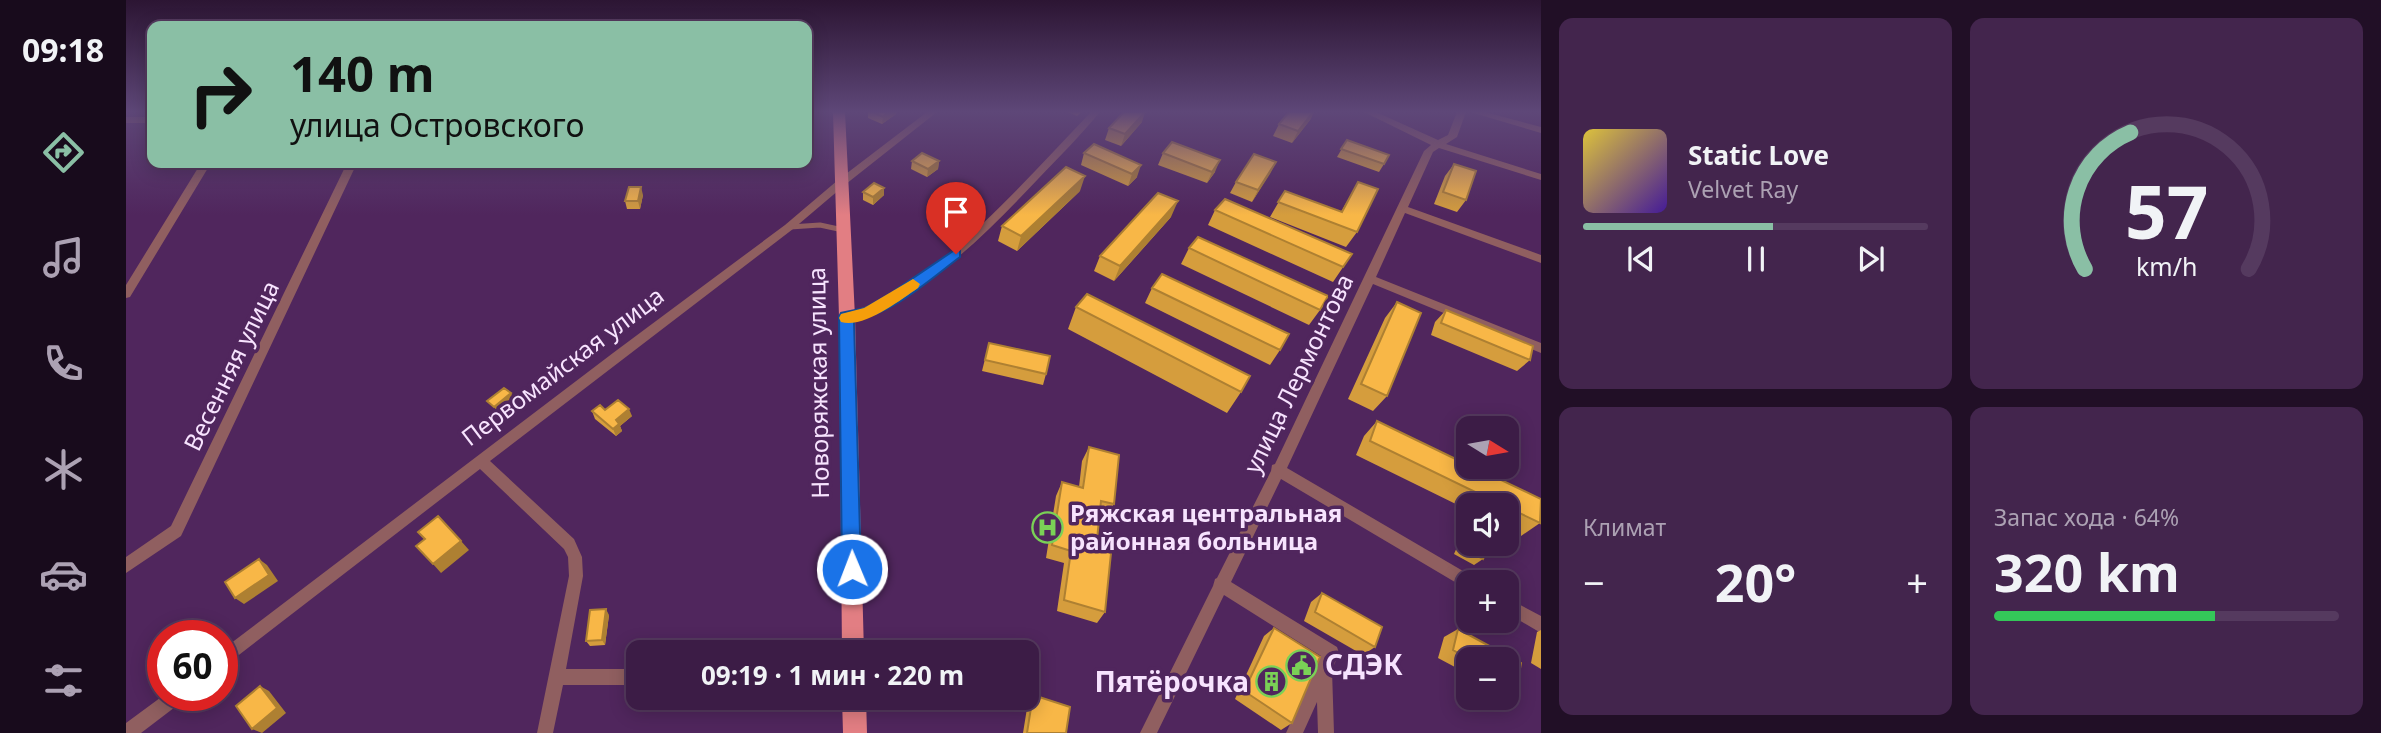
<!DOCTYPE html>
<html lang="ru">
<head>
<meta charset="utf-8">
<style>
  body { margin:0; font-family:"Noto Sans",sans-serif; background:#43254d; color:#f1f3f6; height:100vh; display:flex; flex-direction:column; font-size:26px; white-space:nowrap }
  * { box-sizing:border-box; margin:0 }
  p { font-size:23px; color:#aca1b3 }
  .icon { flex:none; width:38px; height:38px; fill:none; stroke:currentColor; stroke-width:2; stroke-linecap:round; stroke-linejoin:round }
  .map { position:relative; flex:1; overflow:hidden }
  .side { display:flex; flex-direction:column; gap:18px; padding:18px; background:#210f26; width:840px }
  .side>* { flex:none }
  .top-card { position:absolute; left:21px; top:21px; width:665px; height:147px; border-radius:14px; box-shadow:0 4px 18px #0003,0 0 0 2px #553a5f; background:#8abfa5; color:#111; overflow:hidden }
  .needle { width:46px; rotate:101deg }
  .controls { position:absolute; left:1330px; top:416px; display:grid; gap:14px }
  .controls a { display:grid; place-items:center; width:63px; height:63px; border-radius:14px; background:#3c1c46; box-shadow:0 4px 18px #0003,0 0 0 2px #553a5f; font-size:35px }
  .speed { position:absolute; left:21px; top:620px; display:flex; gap:14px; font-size:35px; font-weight:700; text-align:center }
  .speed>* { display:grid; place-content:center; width:91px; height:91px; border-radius:50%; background:#3c1c46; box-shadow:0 4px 18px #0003,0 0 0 2px #553a5f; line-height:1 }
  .speed .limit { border:10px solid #d22; background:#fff; color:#111 }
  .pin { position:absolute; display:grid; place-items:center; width:60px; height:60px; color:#fff; margin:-72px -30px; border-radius:50% 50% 50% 0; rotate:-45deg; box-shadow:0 0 7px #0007 }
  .pin .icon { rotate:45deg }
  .me { position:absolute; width:77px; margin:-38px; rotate:359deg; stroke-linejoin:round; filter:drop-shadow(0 0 5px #0008) }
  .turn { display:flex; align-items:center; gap:24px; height:147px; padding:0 28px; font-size:32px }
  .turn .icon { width:91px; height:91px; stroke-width:2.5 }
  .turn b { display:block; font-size:49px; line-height:60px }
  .big { font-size:52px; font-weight:700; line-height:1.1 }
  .side .card { flex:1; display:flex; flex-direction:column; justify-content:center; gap:10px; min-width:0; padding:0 24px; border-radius:14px; background:#43254d }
  .side .dial { align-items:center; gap:0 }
  .dial svg { height:182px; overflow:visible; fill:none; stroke:#553a5f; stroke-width:7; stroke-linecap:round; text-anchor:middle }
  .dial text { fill:#f1f3f6; stroke:none }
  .song { display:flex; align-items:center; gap:21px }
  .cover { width:84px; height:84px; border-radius:10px; background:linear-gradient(135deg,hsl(50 70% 55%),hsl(260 70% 35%)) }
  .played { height:7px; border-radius:4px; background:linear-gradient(90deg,#8abfa5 55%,#553a5f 55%) }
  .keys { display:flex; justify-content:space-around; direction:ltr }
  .heat { display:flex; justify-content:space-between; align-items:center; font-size:38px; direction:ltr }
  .charge { height:10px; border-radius:5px; background:linear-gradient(90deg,#34c759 64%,#553a5f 0) }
  .side .tiles { flex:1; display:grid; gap:18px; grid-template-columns:repeat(2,1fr) }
  .trip { position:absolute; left:500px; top:640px; width:413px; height:70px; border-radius:14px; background:#3c1c46; box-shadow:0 4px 18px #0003,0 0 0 2px #553a5f; font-weight:700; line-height:70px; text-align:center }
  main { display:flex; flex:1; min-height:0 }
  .tab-bar { display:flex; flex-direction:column; width:126px; justify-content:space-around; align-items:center; background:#180b1c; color:#aca1b3 }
  .tab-bar .icon { width:49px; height:49px }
  .tab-bar .active { color:#8abfa5 }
  .tab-bar b { font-size:32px; color:#f1f3f6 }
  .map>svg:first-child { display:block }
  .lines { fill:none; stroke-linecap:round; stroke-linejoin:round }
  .lane { stroke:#905f60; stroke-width:5 }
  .street { fill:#905f60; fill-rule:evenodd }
  .primary { fill:#e27e83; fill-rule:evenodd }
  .wall { fill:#d59d3d }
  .shaded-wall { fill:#ae8032 }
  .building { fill:#f8b747; stroke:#ae8032; stroke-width:2 }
  .route { fill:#1a73e8; stroke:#114b97; stroke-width:2 }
  .slow { fill:#f59e0b }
  .labels { text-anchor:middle; stroke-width:7; stroke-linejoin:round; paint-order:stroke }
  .street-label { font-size:24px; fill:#f7e3fe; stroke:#50265d }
  .poi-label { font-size:24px; font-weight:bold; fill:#f7e3fe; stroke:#50265d; text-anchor:start }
  .near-poi-label { font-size:28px; font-weight:bold; fill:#f7e3fe; stroke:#50265d; text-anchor:start }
</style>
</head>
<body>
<main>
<nav class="tab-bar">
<b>09:18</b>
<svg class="icon active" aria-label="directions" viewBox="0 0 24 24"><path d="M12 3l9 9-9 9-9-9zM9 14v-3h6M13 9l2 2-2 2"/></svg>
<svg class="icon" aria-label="music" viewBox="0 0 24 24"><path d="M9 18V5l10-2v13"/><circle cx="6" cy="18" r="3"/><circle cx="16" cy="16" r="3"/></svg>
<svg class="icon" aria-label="phone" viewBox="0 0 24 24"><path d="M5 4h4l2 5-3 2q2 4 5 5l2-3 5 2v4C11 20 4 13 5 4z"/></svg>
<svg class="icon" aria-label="climate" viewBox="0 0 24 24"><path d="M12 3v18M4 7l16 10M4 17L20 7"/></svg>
<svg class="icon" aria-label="car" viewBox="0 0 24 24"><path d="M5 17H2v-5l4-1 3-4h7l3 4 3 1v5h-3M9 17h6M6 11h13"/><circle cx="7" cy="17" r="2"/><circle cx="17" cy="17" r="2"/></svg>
<svg class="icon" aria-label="filters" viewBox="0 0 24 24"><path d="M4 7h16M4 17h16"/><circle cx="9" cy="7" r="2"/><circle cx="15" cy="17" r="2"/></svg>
</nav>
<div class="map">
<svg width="1415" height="733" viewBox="0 0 1415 733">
  <rect width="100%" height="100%" fill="#50265d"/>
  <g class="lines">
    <path class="lane" d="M664,227L694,225L717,230"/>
    <path class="street" d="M801,112H811L720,184L667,229L364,461L448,539L456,557L457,576L440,669H513V685H437L427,733H411L443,576L442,557L438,549L354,469L96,668V650L487,353L659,225L712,180Z
      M965,112H974C955,135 933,157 912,179C857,237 799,297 721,321L717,320L715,317L717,314C729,310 741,307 752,301C836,257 900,179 965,112Z
      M1238,112H1250L1312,140L1322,135L1331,112H1340L1331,137L1320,144L1415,174V180L1313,148L1307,152L1282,207L1415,255V263L1279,213L1250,277L1415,343V353L1247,284L1161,468L1349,578L1351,583H1342V589L1339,588L1155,479L1105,582L1211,647L1213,653L1206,670L1208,733H1192L1191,702L1177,733H1160L1195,656L1098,595L1031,733H1014L1087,586L1089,579L1091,578L1145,471L1146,465L1149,464L1298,151L1305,145Z
      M1344,112H1359L1415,127V133Z
      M0,117H26V123H0Z
      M75,163H85L4,297L0,298V285Z
      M221,163H231L55,536L0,573V557L45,526Z
      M1381,598L1415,616V633L1381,613Z
      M38,695H59L57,701L15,733H0V723Z"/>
    <path class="primary" d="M707,112H719L729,317L738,653H716L713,317Z
      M716,698H740L741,733H717Z"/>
  </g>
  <path class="wall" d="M742,112H770V114L756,124L742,118Z
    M942,112H956L951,116Z
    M1163,112H1188L1184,120L1166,143L1147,136L1153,124Z
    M1016,122L995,146L979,140L983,128Z
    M1221,140L1258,164L1253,172L1211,157Z
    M968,144L1011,177L1002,186L955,165L958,153Z
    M1037,153L1089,172L1081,183L1032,165Z
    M786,161H813L812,169L801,177L785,169Z
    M1150,162L1126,202L1104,193L1110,182Z
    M1328,164L1340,200L1331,212L1308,204L1319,176Z
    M1232,182L1231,232L1220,247L1144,217L1159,191L1215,212Z
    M758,188V195L747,205L737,200V192Z
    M954,191L891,251L872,241L876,226Z
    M517,195L514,209H501L499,201Z
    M1089,210L1226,254L1207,282L1082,225Z
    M1045,217L988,281L968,271L974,256Z
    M1063,248L1194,310L1183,325L1055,264Z
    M1026,288L1154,350L1144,365L1019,303Z
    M1271,302L1261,396L1247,411L1222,399L1259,318Z
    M950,307L1115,392L1101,413L942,329Z
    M1320,310L1404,360L1391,371L1305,335L1309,322Z
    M863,343L920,374L917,385L856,371Z
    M479,410L506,416L494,426L496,431L490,436L469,419L466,411Z
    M1251,421L1414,523L1395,536L1381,529V506H1342V510L1230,455L1238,436Z
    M963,447L988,504L980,517L974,516L970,549L979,612L971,623L931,611L938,563L920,558L930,496L936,482L953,487L956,461Z
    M1342,531V544L1357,559L1348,565L1328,554L1336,536Z
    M1196,593L1249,647L1237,655L1178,621L1185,602Z
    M483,615L479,645L464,646L460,641Z
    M1148,628L1166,723L1155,730L1109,699L1138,636Z
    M1332,629L1395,663L1391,685L1381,690V660H1342V674L1312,658L1318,637Z
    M1415,630V669L1405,663L1411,632Z
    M907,695L940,733H897L902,702Z"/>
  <path class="shaded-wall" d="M762,112H770V114L756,124L757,117Z
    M1019,112L1016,122L995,146L999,134Z
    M1187,112H1188L1184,120L1166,143L1172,131Z
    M1094,160L1089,172L1081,183L1086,172Z
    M813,161L812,169L801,177L802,169Z
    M1150,162L1144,174L1126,202L1132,190Z
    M1015,165L1011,177L1002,186L1006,174Z
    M959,176L954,191L891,251L895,236Z
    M515,187L517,195L514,209L512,201Z
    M758,188V195L747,205V197Z
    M1052,201L1045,217L988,281L994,266Z
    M385,393L387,397L370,410L368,407Z
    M503,409L506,416L494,426L496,431L490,436L487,429L490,420Z
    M335,541L343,550L315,573L307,564Z
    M133,559L141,565L152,581L118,604L109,598Z
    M480,609L483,615L479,645L476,640Z
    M134,686L143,691L160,713L136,733L126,729Z"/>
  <path class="building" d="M747,112H762L757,117Z
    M998,112H1019L999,134L983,128Z
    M1163,112H1187L1172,131L1153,124Z
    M1221,140L1263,155L1258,164L1215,149Z
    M1046,142L1094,160L1086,172L1037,153Z
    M968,144L1015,165L1006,174L958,153Z
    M796,153L813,161L802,169L786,161Z
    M1128,154L1150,162L1132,190L1110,182Z
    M1328,164L1350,171L1340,200L1317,192Z
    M940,167L959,176L895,236L876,226Z
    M1232,182L1252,189L1231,232L1152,202L1159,191L1216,212Z
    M748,183L758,188L747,197L737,192Z
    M503,187H515L512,201H499Z
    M1032,193L1052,201L994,266L974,256Z
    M1099,199L1226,254L1217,267L1089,210Z
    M1072,237L1202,296L1194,310L1063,248Z
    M1036,274L1163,334L1154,350L1026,288Z
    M961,294L1124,376L1115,392L950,307Z
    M1271,302L1295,313L1261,396L1235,384Z
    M1320,310L1407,346L1404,360L1315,323Z
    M863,343L924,356L920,374L859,360Z
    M378,388L385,393L368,407L361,401Z
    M492,400L503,409L490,420L493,424L487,429L466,411L474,405L479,410Z
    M1251,421L1342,465V467H1348L1415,499L1414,523L1381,507V506H1378L1244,441Z
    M963,447L993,455L988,504L975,501L970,549L985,553L979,612L938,600L945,551L926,545L936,482L957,488Z
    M312,516L335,541L307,564L290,546L299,539L292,532Z
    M1342,535V544H1363L1357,559L1337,548Z
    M133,559L143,575L109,598L99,582Z
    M1196,593L1256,627L1249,647L1189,612Z
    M480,609L476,640L460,641L464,610Z
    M1148,628L1194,657L1166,723L1118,691Z
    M1332,629L1395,663L1391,685L1381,680V660H1345L1327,650Z
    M134,686L151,708L126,729L110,706Z
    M907,695L944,707L940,733H901Z"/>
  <linearGradient id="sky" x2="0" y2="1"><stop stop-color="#2c1533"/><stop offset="0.52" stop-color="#5e4778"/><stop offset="1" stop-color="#5e4778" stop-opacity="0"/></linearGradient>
  <rect width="1415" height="215" fill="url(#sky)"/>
  <path class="route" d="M830,249L834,250V257C802,281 769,312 728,321L735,569L732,575L726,578L719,575L716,569L713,317L715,313L739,308L765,293Z"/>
  <path class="slow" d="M787,279L794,284L792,288C774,300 738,329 715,322L713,318L715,314L738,308Z"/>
  <defs>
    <symbol id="hospital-ring" viewBox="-11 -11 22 22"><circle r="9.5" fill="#50265d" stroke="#7ad156" stroke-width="1.5"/><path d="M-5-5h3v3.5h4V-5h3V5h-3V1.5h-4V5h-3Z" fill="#7ad156"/></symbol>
    <symbol id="civic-ring" viewBox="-11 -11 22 22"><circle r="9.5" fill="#50265d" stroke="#7ad156" stroke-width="1.5"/><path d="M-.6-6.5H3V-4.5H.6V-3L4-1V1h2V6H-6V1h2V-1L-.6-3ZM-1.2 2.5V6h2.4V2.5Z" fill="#7ad156"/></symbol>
    <symbol id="building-ring" viewBox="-11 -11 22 22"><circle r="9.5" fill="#50265d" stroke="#7ad156" stroke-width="1.5"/><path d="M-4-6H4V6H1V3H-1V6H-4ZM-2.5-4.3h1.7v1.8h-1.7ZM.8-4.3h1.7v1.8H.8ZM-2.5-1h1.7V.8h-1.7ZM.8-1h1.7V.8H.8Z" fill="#7ad156"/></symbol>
  </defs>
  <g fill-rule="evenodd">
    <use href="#hospital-ring" x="904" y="510" width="35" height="35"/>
    <use href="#civic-ring" x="1158" y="648" width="35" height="35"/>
    <use href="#building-ring" x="1128" y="664" width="35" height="35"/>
  </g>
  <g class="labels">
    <g class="street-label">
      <text transform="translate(106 366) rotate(-64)" y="8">Весенняя улица</text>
      <text transform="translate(437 367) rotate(-37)" y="8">Первомайская улица</text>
      <text transform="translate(1173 374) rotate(-64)" y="8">улица Лермонтова</text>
      <text transform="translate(693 383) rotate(-91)" y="8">Новоряжская улица</text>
    </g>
    <g class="poi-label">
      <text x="944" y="522">Ряжская центральная<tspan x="944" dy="28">районная больница</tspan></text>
    </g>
    <g class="near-poi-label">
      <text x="1199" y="675">СДЭК</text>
      <text x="1123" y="692" text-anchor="end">Пятёрочка</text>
    </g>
  </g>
</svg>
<div class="controls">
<a><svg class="needle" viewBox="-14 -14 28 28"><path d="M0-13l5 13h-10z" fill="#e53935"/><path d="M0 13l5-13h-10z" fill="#aca1b3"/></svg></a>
<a><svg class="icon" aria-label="sound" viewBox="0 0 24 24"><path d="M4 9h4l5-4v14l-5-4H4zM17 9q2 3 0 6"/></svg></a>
<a>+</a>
<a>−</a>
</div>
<div class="speed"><div class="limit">60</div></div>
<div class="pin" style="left:830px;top:254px;background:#d93025"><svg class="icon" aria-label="arrive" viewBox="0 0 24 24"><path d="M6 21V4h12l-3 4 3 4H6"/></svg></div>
<svg class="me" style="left:726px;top:569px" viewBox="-20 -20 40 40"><circle r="17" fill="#1a73e8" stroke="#fff" stroke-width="3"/><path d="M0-11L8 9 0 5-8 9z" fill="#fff"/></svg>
<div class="trip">09:19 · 1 мин · 220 m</div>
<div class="top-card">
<div class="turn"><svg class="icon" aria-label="right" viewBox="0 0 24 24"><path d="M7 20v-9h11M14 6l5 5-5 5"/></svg><div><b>140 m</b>улица Островского</div></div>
</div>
</div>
<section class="side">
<div class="tiles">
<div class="card">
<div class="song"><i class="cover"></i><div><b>Static Love</b><p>Velvet Ray</p></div></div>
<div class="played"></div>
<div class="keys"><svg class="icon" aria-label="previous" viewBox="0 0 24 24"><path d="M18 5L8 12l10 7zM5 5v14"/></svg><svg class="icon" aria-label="pause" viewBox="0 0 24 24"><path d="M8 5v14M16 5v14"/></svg><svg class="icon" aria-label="next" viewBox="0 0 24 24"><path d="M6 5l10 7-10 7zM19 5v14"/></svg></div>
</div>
<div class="card dial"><svg viewBox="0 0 100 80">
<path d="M14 69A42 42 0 1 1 86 69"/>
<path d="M14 69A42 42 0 0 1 34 9" stroke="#8abfa5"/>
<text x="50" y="56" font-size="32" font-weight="700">57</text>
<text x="50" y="72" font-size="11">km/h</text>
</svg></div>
<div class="card"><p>Климат</p>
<div class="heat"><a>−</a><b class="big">20°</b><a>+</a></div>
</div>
<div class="card"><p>Запас хода · 64%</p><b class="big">320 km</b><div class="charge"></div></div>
</div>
</section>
</main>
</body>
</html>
